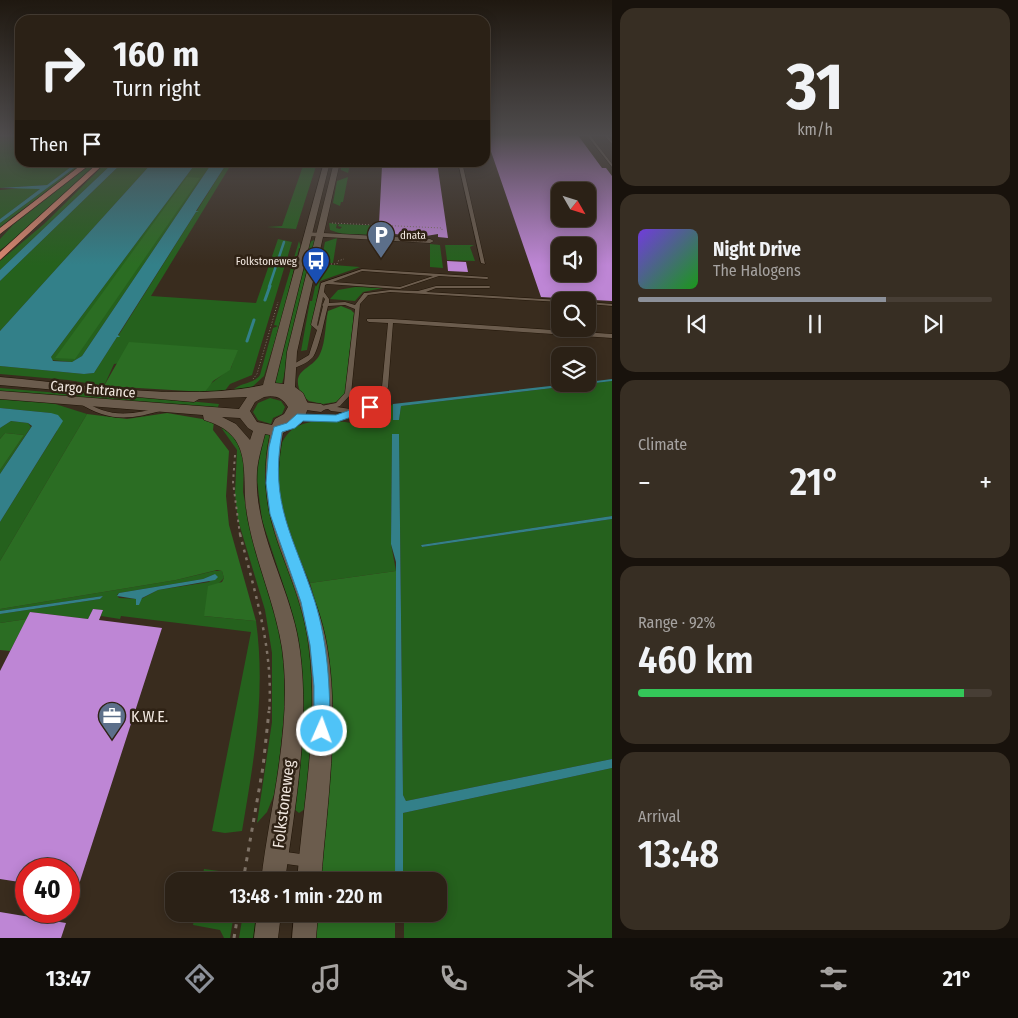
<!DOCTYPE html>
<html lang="en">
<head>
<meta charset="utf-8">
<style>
  body { margin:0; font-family:"Fira Sans Condensed",sans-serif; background:#372e23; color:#f1f3f6; height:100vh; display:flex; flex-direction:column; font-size:19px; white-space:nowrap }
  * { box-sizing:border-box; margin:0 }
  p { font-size:16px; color:#a6a3a1 }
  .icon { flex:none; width:28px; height:28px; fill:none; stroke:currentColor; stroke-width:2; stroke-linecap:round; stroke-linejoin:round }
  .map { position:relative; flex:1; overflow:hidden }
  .sheet { display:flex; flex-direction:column; gap:8px; padding:8px; background:#18120c; width:406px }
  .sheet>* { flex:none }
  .hud { position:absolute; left:15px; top:15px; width:475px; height:152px; border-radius:15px; box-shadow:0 2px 12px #0003,0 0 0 1px #473e35; background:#2b2116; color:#f1f3f6; overflow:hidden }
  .needle { width:32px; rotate:129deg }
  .fabs { position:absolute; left:551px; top:182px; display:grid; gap:10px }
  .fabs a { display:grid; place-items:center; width:45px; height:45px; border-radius:10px; background:#2b2116; box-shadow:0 2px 12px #0003,0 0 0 1px #473e35; font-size:25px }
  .speed { position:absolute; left:15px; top:858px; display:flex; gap:10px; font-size:25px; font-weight:700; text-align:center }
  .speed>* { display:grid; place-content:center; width:65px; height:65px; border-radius:50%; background:#2b2116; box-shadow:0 2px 12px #0003,0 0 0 1px #473e35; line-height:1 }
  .speed .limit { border:8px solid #d22; background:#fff; color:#111 }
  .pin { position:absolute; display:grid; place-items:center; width:42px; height:42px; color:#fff; margin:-21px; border-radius:10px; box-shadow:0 2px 8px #0006 }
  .me { position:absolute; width:55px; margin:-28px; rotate:2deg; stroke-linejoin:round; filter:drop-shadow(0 0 4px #0008) }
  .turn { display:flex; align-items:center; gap:18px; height:105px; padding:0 15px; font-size:22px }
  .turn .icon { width:65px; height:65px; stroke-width:2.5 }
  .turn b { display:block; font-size:35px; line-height:42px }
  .then { display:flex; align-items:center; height:48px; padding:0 15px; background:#0003; gap:10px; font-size:19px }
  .big { font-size:38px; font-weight:600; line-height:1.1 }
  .sheet .widget { flex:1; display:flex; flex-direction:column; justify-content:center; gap:8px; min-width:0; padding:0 18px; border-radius:15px; background:#372e23 }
  .sheet .dial { align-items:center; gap:0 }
  .dial b { font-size:65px; line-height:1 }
  .song { display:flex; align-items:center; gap:15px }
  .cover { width:60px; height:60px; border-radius:8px; background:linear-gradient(135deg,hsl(260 70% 55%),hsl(120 70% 35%)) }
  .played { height:5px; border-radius:2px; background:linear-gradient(90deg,#8c9099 70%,#473e35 70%) }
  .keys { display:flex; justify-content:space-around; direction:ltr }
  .heat { display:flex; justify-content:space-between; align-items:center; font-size:28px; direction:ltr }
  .charge { height:8px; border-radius:4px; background:linear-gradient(90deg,#34c759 92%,#473e35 0) }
  .trip { position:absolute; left:165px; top:872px; width:282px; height:50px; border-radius:15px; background:#2b2116; box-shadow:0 2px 12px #0003,0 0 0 1px #473e35; font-weight:600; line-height:50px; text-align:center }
  .dock { display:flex; height:80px; justify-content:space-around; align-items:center; background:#110d09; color:#a6a3a1 }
  .dock .icon { width:35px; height:35px }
  .dock .current { color:#8c9099 }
  .dock b { font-size:22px; color:#f1f3f6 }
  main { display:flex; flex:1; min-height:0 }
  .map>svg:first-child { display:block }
  .green { fill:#25611d; fill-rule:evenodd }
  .forest { fill:#2b6d23 }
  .water { fill:#338089 }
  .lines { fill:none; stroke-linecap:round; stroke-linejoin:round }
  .stream-far1 { stroke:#338089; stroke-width:2.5 }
  .stream { stroke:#338089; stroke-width:3 }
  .building { fill:#be86d5; fill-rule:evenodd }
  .service-casing { stroke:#201407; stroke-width:1 }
  .minor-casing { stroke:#201407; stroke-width:1 }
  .tertiary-casing { stroke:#201407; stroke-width:1 }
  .trunk-casing { stroke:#201407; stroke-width:1 }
  .path-far3 { stroke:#7f7367; stroke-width:1; stroke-dasharray:1 2; stroke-linecap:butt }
  .path-far2 { stroke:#7f7367; stroke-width:2; stroke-dasharray:2.5 4; stroke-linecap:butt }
  .path-far1 { stroke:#7f7367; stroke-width:2.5; stroke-dasharray:3 5; stroke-linecap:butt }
  .path { stroke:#7f7367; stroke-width:3; stroke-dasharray:4 6; stroke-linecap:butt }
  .service { fill:#6b5c4d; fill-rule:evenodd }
  .minor { fill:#6b5c4d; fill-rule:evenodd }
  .tertiary { fill:#6b5c4d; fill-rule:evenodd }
  .trunk { fill:#db8770; fill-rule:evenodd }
  .route { fill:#4fc3f7; stroke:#337fa1 }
  .labels { text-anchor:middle; stroke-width:5; stroke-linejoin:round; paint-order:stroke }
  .far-poi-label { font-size:11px; fill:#f1e7df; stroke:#2f2215; text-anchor:start }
  .street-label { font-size:14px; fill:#f1e7df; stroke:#2f2215 }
  .near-poi-label { font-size:16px; fill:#f1e7df; stroke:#2f2215; text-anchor:start }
  .near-street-label { font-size:16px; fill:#f1e7df; stroke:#2f2215 }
</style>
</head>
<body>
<main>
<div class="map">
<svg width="612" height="938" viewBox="0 0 612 938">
  <rect width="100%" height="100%" fill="#392c1e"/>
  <path class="green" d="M20,135V162L76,163L47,185L0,188V136Z
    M341,162L445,163L446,167L350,165L348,173L341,170Z
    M81,163H87L11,218L0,229V223Z
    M106,163H113L0,270V261L44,224Z
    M122,163H152L0,331V281Z
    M196,163H212L82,356L72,362L51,360V357Z
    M227,163H232L151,296L256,303L278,239L292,242L252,375L230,384L224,392H205L209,385L231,368L237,350L114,364L104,386L68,380L0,374V366L84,374L94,373L117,337H119L118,336Z
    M304,163H317L296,229L267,227L282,226Z
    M89,166H96L23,233L0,250V239L13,225Z
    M348,177L343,202H341L340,206L333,203L337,181Z
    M33,187L40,189L0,219V190Z
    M329,223L337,224L336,228L340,229L342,227L338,226L339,224L386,226V235L342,234L330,230Z
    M337,238L333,263L321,262L325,242Z
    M314,240L316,242L282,384L275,383L310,242Z
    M299,241L301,248H299L284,311L264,376L251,388L231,392C239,382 253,385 260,375L273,328L278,326L274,325Z
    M430,244L440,245L443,268L430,267Z
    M445,245H474L470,247L475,261L447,260Z
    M320,264L360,267L320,281L307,350L301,351L310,301H312Z
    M355,287H357L383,288L363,292L355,301L330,299L338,290Z
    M612,381V516L421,545L422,547L612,519V759L406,801L403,795L399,434H392L391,544L396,571L310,583C295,547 244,433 311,422C352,416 354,436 393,404V420H399L401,406Z
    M0,388L59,393L86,391L219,404L217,410L0,391Z
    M270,398L281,401L285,407L282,414L273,418L271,424L258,420L253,412L258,403Z
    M0,399L52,403L87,414L0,561V522L57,431L51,413L0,408Z
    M11,421L28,423L31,427L0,474V470L24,435L5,433L0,439V428Z
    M220,426L233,432L244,456L243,492L250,528L281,631L284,665L285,707L276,790L267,812L257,823L272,722V653L265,610L238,520L235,494L237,450Z
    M262,434H271C252,521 295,559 308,637C318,694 310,752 305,809L299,813L294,809L296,632L289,602L262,520L256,473Z
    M214,571H222L224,578L219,583L204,616L256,621C266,693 254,760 242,831L225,833L212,831L251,632L121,616L120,619L101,616L103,610L93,609L88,619L30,612L27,619L0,623V614L100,599L103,596L0,611V609L176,580ZM215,574L209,582L158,590L141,599L119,598L117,595L119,593L203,579Z
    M612,768V938H404V914H439V881H403V813Z
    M204,869L219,871L232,881H201Z
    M195,914H234L230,938H224L220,930L193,925Z
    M243,914H257L256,938H239Z"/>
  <path class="forest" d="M187,177L200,178L75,359L55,358Z
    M341,306L351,310L354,313L345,394L336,402L323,404L309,401L302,395C288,369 313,370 320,354C326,341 325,324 328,311Z
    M129,342L238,350L230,370L213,381L205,392L104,386Z
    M167,413L214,421L213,430L229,451L226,496L229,525L256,621L204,616L208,586L222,582L224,578L222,571L217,570L176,580L0,609V561L87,414L127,419Z
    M5,433L24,435L0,470V439Z
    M396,571L395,881H320L330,753L323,628L310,583Z
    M27,619L10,651L0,650V623Z
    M317,914H395V938H315Z"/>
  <path class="water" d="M76,163H81L0,223V219L40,189L0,188L47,185Z
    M113,163H122L0,281V270Z
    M152,163H196L51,357L53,361L72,362L82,356L212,163H227L196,211H199L196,212L118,335L120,337H117L94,373L84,374L0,366V331Z
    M612,379V381L401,406L399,420H393V404L568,384H588V382Z
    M0,408L51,413L58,415L63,421L0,522V474L32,426L28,423L11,421L0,428Z
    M392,434H399L403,795L406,801L612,759V768L403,813V881H395L396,562L391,544Z
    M612,516V519L422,547L421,545Z
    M215,574L218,577L215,580L158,590L142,598L139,605H136V599L117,596L119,593L203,579Z
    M103,596L100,599L0,614V611Z"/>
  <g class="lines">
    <path class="stream-far1" d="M269,287L284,242"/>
    <path class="stream" d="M265,300L270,286
      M247,341L254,320"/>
  </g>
  <path class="building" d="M485,134H577L602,168H606L612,176V301L541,297ZM560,191H588V219H560ZM560,246H588V274H560Z
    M393,162H437L448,238L438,237V234L426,236L393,234L389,233L388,225L379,224L382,166L393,167Z
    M447,261L466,262L468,272L448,271Z
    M93,609L103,610L99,620L162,628L71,909H69V869H26V883L0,879V671L30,612L88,619Z
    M0,912L66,923L61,938H0Z"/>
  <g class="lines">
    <defs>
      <path id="service" d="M586,134H589L612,164V167Z
        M603,134H606L612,141V144Z
        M458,162H462L485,264L481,263Z
        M362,269L487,277L489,278L487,279L439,276L400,289L327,284L325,285L324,292L329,299V303L345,302L355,305L364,293H366L390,290L418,291L436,286H489L491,287L489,288H436L426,292L560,300L562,301H560V302L390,292L368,295L360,304L351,394L340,406L337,407L357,410L364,408L377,400L382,387L388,323L369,322L367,321V319H391L612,334V338L393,323L388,387L381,402L368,410L339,420L298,419L297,417L300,415L339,416L348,413L331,411L328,409L321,410L318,408L321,406L336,403L345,393L355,309L345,305L328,306C325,317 319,349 313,357C308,363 299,366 292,369L290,370L287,368L309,355L317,330L311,325L321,283ZM362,271L433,276L400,287L333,282ZM323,297L325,299L323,304L322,305L323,306L318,326L317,325Z
        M588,302L612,304V306L588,304Z
        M81,400C88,403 95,408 102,410C122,417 142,412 161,407L164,409L163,410C131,420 108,422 79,403L78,402Z
        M279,851L308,855L312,857L314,861L312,865L308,867L279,863L275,861L273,857L275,853Z"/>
      <path id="minor" d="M305,232L430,239L434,241L430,243L308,236H305Z
        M303,402L321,404L327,408L321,412L299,409L297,406Z"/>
      <path id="tertiary" d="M324,162H330L275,383L284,384L287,352L334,162H340L297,352L295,387L303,393L309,406L302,423L283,433C280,451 277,470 279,489C285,544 318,591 327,646C340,723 327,804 321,881H297C303,803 319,726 309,647C299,566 251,525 270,435L265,434C262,446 258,459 257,471C253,534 293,590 300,651C310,728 295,805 285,881H261C270,804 293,726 282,648C275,604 256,563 248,520C239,476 258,436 204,420L203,415L0,399V391L239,409L247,397L199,399L194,402L0,385V377C83,384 182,402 263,385ZM264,397C275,395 282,397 288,407L284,414L275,419L272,425L257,422L250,411L255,402ZM222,417L240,418L248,428L253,431L250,440L236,424Z
        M257,914H281L278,938H254Z
        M294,914H318L316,938H292Z"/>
      <path id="trunk" d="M85,162H93L0,234V228Z
        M99,162H106L0,260V252Z"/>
    </defs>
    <use href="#service" class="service-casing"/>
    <use href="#minor" class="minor-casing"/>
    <use href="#tertiary" class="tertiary-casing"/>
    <use href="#trunk" class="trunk-casing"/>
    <path class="path-far3" d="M332,223L442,228V231
      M322,264H337L338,261L344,259
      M253,379L257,374L278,302"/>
    <path class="path-far2" d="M235,455L233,482L240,535"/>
    <path class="path-far1" d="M240,534C255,594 274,650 269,713"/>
    <path class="path" d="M243,881L263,767L269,711
      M234,938L238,914"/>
    <use href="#service" class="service"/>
    <use href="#minor" class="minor"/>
    <use href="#tertiary" class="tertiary"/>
    <use href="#trunk" class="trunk"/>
  </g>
  <linearGradient id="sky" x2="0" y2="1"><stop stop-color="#1f1810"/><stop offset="0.51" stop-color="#4e4b4c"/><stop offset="1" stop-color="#4e4b4c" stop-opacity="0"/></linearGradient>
  <rect width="612" height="265" fill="url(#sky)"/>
  <path class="route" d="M370,403L374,404V409L337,422L303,421L295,428L282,432C269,505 294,536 315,602C328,644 330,687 330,731L328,737L322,739L316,737L314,731V686L310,645L301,602L270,514L266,483L269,447L274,427L287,423L297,414L336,415Z"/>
  <defs>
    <symbol id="parking-pin" viewBox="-11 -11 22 30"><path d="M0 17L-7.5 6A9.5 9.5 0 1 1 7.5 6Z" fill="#5c6f8a" stroke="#2f2215"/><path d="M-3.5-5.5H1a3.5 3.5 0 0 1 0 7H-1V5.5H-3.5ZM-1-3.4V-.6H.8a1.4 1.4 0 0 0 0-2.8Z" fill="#fff"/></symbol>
    <symbol id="bus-pin" viewBox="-11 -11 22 30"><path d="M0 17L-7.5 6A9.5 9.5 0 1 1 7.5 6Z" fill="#1a4fb4" stroke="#2f2215"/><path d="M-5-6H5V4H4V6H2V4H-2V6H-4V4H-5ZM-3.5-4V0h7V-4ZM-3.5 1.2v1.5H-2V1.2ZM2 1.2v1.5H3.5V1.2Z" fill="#fff"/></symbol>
    <symbol id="office-pin" viewBox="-11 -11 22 30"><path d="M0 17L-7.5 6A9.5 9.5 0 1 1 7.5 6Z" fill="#5c6f8a" stroke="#2f2215"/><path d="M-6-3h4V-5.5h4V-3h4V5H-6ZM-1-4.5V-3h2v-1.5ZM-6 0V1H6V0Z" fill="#fff"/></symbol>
  </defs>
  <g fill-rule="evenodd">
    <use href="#parking-pin" x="365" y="219" width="32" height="43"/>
    <use href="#bus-pin" x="300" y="245" width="32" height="43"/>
    <use href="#office-pin" x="96" y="700" width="32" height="43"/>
  </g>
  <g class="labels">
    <g class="far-poi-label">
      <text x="400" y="239">dnata</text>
      <text x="297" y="265" text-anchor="end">Folkstoneweg</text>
    </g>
    <g class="street-label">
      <text transform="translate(93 389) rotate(5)" y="5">Cargo Entrance</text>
    </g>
    <g class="near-poi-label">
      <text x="131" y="722">K.W.E.</text>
    </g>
    <g class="near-street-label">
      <text transform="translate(283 804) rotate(-83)" y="6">Folkstoneweg</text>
    </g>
  </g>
</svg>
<div class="fabs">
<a><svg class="needle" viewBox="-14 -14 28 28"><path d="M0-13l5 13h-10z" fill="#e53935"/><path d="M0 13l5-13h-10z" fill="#a6a3a1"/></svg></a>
<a><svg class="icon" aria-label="sound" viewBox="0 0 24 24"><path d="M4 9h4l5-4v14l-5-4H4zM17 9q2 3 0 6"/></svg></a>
<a><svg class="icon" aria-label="search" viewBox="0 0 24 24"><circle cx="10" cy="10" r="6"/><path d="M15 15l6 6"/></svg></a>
<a><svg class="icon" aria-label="layers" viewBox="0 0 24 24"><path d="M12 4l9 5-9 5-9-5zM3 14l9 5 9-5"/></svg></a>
</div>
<div class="speed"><div class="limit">40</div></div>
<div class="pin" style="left:370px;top:407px;background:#d93025"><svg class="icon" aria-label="arrive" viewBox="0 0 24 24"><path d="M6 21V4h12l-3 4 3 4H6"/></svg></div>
<svg class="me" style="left:322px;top:731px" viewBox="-20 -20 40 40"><circle r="17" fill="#4fc3f7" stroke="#fff" stroke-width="3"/><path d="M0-11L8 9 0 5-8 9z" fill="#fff"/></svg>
<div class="trip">13:48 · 1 min · 220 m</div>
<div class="hud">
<div class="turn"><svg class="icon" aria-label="right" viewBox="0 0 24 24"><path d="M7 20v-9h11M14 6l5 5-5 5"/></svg><div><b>160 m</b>Turn right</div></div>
<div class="then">Then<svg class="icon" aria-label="arrive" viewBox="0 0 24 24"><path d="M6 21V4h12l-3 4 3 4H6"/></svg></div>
</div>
</div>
<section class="sheet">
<div class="widget dial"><b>31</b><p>km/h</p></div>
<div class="widget">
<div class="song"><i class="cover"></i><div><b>Night Drive</b><p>The Halogens</p></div></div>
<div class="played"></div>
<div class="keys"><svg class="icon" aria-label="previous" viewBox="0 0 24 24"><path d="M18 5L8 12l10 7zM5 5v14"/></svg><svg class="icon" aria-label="pause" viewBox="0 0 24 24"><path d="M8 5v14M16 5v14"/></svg><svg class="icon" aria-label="next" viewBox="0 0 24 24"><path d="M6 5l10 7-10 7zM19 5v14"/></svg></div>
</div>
<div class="widget"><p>Climate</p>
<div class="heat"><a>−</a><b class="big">21°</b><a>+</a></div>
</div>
<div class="widget"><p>Range · 92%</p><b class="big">460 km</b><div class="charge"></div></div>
<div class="widget"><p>Arrival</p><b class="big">13:48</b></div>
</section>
</main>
<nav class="dock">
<b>13:47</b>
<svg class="icon current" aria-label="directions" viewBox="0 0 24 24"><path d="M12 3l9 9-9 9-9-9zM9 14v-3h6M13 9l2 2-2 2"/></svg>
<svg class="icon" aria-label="music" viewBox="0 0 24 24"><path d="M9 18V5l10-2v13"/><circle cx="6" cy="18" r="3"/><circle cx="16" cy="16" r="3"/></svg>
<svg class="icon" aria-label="phone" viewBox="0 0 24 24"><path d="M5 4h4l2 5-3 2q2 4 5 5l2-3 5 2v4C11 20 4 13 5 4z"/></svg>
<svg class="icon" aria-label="climate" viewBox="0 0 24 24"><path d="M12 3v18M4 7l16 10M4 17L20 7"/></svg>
<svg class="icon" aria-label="car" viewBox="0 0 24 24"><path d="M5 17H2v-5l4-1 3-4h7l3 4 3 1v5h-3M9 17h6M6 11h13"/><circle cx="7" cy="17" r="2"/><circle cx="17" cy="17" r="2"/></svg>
<svg class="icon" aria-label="filters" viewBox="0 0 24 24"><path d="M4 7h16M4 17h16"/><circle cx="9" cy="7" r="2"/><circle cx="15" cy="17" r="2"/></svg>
<b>21°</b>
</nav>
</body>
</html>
